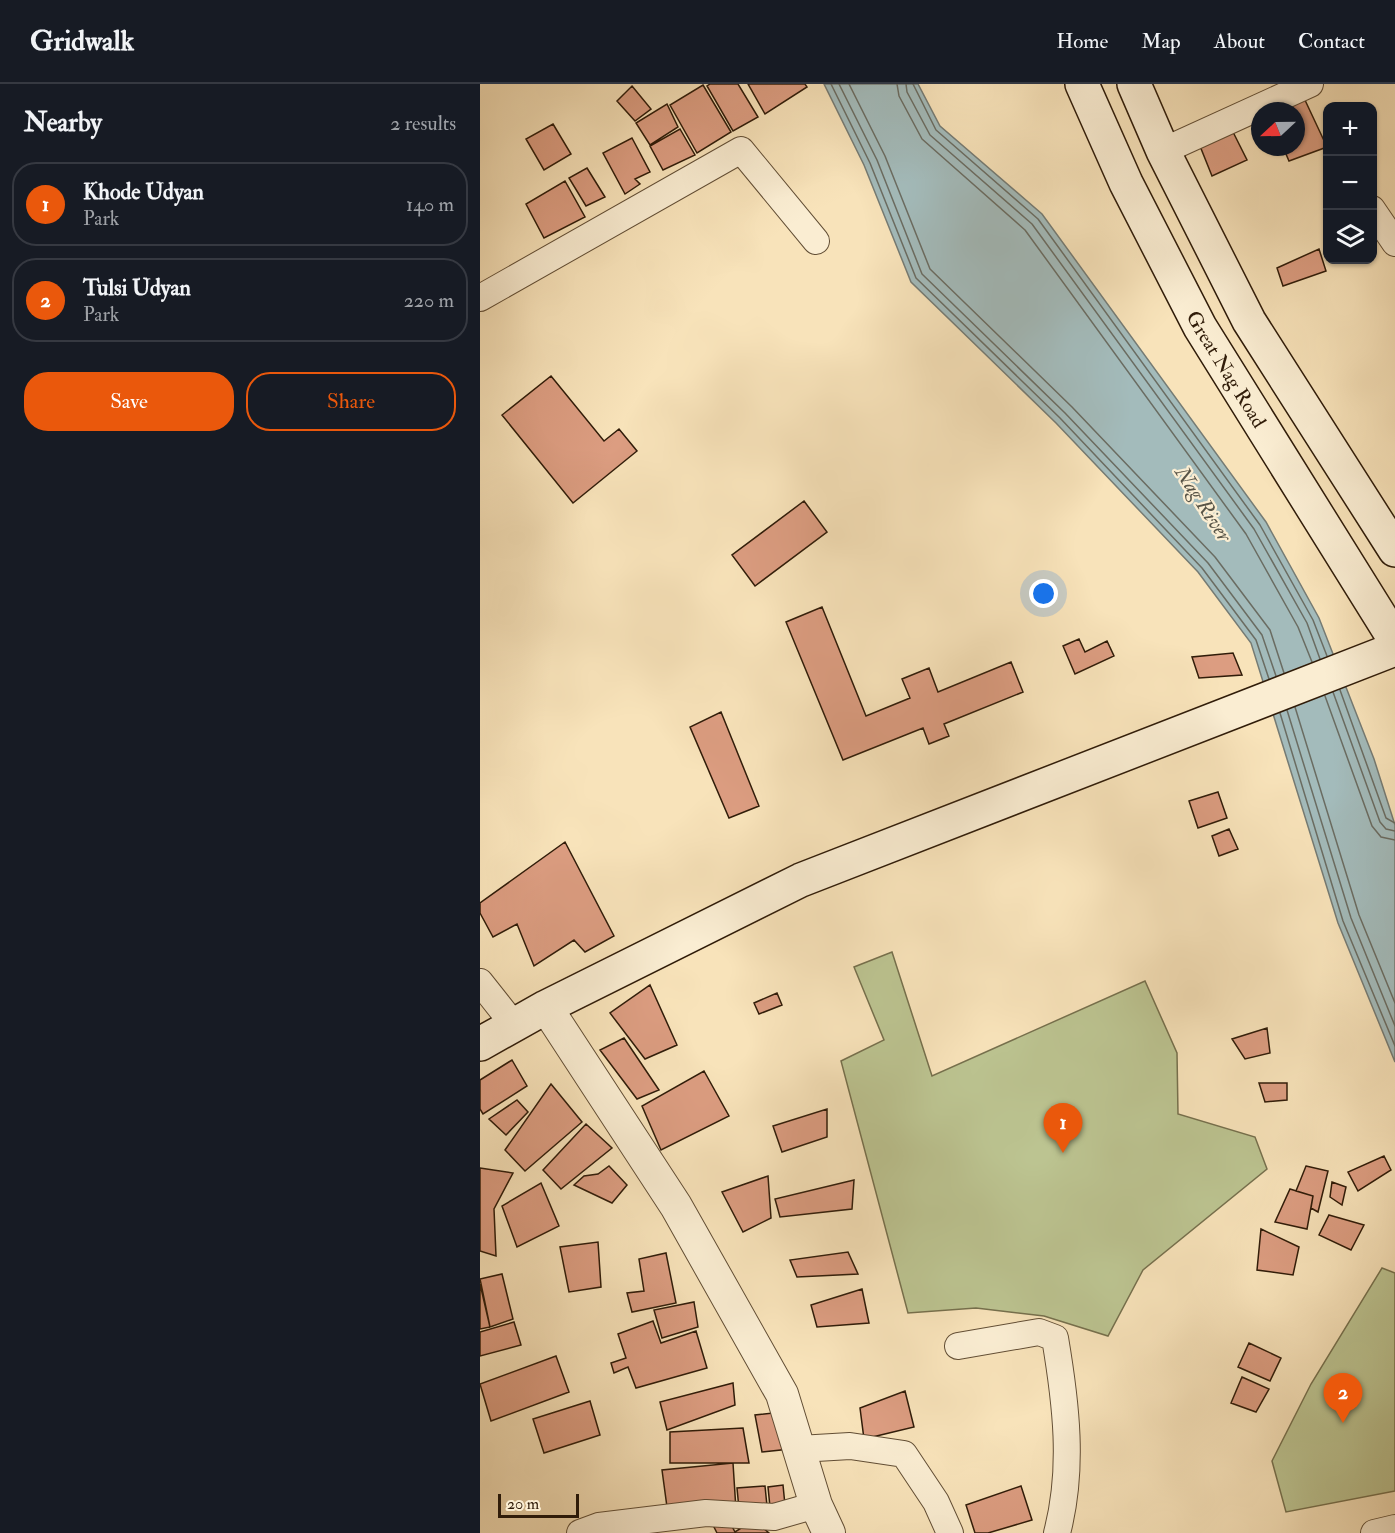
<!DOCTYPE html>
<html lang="en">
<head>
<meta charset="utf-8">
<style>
  body { margin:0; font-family:"IM FELL Double Pica",serif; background:#242831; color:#f1f3f6 }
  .controls { position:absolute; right:18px; top:18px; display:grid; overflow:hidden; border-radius:12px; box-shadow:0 2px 4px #0004 }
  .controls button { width:54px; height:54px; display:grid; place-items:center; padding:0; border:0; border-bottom:2px solid #363941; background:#171b24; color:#f1f3f6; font:30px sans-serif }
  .compass { position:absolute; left:771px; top:18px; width:54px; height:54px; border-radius:50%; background:#171b24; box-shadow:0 2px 4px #0004; rotate:248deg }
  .scale { position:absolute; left:18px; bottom:15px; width:81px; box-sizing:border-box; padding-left:6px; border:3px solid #301c09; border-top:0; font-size:16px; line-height:21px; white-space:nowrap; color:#301c09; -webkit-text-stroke:4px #faedd2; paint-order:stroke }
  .you { position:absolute; left:564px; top:510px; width:21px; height:21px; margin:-15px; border:4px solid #fff; border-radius:50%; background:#1a73e8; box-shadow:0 0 0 9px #1a73e833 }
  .badge { display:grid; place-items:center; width:39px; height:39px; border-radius:50%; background:#ea580c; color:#fff; font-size:20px; font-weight:700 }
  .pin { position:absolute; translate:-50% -50px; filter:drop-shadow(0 2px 3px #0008) }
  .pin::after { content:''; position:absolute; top:32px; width:21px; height:18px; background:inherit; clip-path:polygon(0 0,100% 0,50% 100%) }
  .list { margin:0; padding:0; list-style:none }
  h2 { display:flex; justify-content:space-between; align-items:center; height:78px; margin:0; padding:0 24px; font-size:26px }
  h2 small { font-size:20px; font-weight:400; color:#9ea1a6 }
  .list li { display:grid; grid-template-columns:39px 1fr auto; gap:18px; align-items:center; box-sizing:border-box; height:84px; margin:0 12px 12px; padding:0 12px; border:2px solid #363941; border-radius:24px }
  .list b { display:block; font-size:22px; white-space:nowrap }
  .list p { margin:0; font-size:20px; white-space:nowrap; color:#9ea1a6 }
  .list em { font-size:20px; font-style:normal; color:#9ea1a6 }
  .actions { display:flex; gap:12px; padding:18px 24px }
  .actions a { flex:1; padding:14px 0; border:2px solid #ea580c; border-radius:24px; text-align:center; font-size:21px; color:#ea580c }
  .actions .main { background:#ea580c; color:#fff }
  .icon { flex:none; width:33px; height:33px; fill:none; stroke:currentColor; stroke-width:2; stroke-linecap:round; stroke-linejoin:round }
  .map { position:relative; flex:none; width:915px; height:1449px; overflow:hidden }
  header { display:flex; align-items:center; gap:36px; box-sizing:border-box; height:84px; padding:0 30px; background:#171b24; border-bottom:2px solid #363941 }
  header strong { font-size:28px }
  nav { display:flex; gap:33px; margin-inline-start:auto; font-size:21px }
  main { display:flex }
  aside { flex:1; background:#171b24 }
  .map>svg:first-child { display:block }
  .green { fill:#bcc491; stroke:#76704d; stroke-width:1.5 }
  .water { fill:#a3bbbb; stroke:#757b74; stroke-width:1.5 }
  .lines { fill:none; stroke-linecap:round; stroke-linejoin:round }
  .shore { stroke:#6a6c62; stroke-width:1.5 }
  .building { fill:#dc9d81; stroke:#301c09; stroke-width:1.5 }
  .minor-casing { stroke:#624e35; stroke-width:28 }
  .tertiary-casing { stroke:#624e35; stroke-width:34 }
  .secondary-casing { stroke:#301c09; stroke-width:36 }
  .minor { stroke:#faedd2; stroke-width:26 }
  .tertiary { stroke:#faedd2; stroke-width:32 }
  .secondary { stroke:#faedd2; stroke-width:33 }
  .labels { text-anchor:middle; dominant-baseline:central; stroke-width:4.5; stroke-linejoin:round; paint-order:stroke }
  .street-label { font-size:20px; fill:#301c09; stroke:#faedd2 }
  .water-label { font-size:21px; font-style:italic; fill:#585447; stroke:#faedd2 }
</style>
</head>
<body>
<header>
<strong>Gridwalk</strong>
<nav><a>Home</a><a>Map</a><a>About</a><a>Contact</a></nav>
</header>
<main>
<aside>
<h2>Nearby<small>2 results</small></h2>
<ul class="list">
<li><span class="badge">1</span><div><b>Khode Udyan</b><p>Park</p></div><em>140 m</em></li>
<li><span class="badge">2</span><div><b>Tulsi Udyan</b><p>Park</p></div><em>220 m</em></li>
</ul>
<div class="actions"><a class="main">Save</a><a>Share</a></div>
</aside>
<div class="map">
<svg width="915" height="1449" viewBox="0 0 915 1449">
  <rect width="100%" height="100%" fill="#f8e3ba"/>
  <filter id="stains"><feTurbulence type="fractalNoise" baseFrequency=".00333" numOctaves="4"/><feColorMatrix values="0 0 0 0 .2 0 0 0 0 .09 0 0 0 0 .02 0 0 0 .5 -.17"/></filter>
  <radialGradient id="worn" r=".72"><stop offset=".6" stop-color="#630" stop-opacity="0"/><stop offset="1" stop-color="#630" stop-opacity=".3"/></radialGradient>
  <path class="green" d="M 412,868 L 452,992 L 665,897 L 697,969 L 698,1030 L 775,1053 L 787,1085 L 663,1186 L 628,1252 L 564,1232 L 496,1224 L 428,1229 L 361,977 L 404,956 L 374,883 Z
    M 902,1184 L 915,1189 L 915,1407 L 806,1428 L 792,1377 L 831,1300 Z"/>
  <path class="water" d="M 344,0 L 438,0 L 460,42 L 562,130 L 786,438 L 839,534 L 894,675 L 915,741 L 915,978 L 858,839 L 771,559 L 718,488 L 576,339 L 431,198 L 384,81 Z"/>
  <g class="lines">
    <path class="shore" d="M 351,0 L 390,79 L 436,194 L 580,334 L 722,484 L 776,556 L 789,595
      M 359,0 L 397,76 L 442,190 L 585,329 L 728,479 L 782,551 L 796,592
      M 369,0 L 405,72 L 450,185 L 592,323 L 735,473 L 790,546 L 804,589
      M 417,0 L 419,12 L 442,55 L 545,146 L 766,450 L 818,543 L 832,578
      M 426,0 L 427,8 L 450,51 L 552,140 L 774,445 L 827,539 L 840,575
      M 433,0 L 456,46 L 558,135 L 780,441 L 833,536 L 847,572
      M 860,606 L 906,734 L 915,739
      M 853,608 L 900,738 L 906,745 L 915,747
      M 845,612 L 892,742 L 901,753 L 915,756
      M 815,623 L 879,831 L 915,919
      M 807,626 L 871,834 L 915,942
      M 800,629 L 863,837 L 915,962"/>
  </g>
  <path class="building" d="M 230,0 L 258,0 L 278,33 L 253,47 L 227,2 Z
    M 268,0 L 325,0 L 327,3 L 285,30 Z
    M 223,1 L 251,48 L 217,69 L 190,21 Z
    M 152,2 L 171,25 L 155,37 L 137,17 Z
    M 824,14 L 847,63 L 809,77 L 803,63 L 816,63 L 816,27 L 796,27 Z
    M 187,20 L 198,43 L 170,61 L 156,39 Z
    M 73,40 L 91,70 L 64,86 L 46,55 Z
    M 200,45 L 215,71 L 183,86 L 170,62 Z
    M 752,46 L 767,76 L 732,92 L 720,62 Z
    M 152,54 L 170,88 L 155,95 L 160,100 L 145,110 L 123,69 Z
    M 107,84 L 125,113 L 106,122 L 89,94 Z
    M 85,97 L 105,133 L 64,154 L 46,120 Z
    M 839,165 L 846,187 L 803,202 L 797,184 Z
    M 71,292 L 124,357 L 139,345 L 157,367 L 93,419 L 22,331 Z
    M 324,417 L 347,448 L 275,502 L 252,471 Z
    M 342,523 L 386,632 L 430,614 L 422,595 L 449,584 L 458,608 L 531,578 L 543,608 L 464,640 L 469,652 L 449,660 L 443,644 L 363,676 L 306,538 Z
    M 599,555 L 605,568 L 627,557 L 634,572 L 595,590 L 583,562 Z
    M 753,569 L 762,591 L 719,594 L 712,573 Z
    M 241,628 L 279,722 L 249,734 L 210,643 Z
    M 738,708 L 747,734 L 718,744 L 709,717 Z
    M 749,745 L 758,765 L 739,772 L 732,752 Z
    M 85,758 L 134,852 L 105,868 L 94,856 L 54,882 L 37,840 L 13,853 L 0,829 L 0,819 Z
    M 170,901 L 197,961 L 165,975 L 130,929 Z
    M 297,909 L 302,921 L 279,930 L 274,919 Z
    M 787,944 L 790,969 L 765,975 L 752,955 Z
    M 144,954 L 179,1006 L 157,1015 L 120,966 Z
    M 32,976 L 47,1002 L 3,1030 L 0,1025 L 0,996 Z
    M 224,987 L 249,1032 L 181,1066 L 162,1022 Z
    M 779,999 L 807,999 L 807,1016 L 785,1018 Z
    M 71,1000 L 102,1038 L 45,1087 L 25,1066 Z
    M 37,1016 L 48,1028 L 26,1051 L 9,1035 Z
    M 347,1025 L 347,1053 L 302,1068 L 293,1042 Z
    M 106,1040 L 132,1064 L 81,1105 L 63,1086 Z
    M 904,1072 L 911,1086 L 878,1107 L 868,1088 Z
    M 129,1082 L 147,1101 L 132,1119 L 94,1101 L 104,1092 L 118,1090 Z
    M 826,1082 L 848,1087 L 838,1128 L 831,1124 L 833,1112 L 816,1107 Z
    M 0,1084 L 33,1089 L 14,1125 L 16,1172 L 0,1167 Z
    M 288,1092 L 291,1134 L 263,1148 L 242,1108 Z
    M 374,1096 L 372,1125 L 300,1133 L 295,1115 Z
    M 852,1098 L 866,1103 L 862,1121 L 850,1113 Z
    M 61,1099 L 79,1142 L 37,1163 L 22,1122 Z
    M 810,1105 L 833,1112 L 827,1145 L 795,1138 Z
    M 849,1131 L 884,1141 L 871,1166 L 839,1151 Z
    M 781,1145 L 819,1163 L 813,1191 L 777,1186 Z
    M 118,1158 L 121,1203 L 89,1208 L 80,1163 Z
    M 368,1168 L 378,1190 L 317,1193 L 310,1176 Z
    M 186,1169 L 196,1219 L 152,1228 L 147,1209 L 164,1207 L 159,1175 Z
    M 22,1190 L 33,1235 L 10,1243 L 0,1195 Z
    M 0,1200 L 10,1243 L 0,1245 Z
    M 382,1205 L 389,1239 L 337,1243 L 331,1221 Z
    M 214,1218 L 218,1243 L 182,1254 L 174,1226 Z
    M 173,1237 L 181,1259 L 216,1247 L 227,1284 L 156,1304 L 148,1283 L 134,1289 L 131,1279 L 146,1274 L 138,1250 Z
    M 34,1238 L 41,1261 L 0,1272 L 0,1248 Z
    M 769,1259 L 801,1274 L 790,1297 L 758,1283 Z
    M 76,1272 L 89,1308 L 11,1337 L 0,1300 Z
    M 762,1293 L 789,1305 L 776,1328 L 751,1319 Z
    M 253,1299 L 255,1321 L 187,1346 L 180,1318 Z
    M 425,1307 L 434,1343 L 384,1355 L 380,1324 Z
    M 110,1317 L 120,1351 L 64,1369 L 53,1335 Z
    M 302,1328 L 310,1365 L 282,1368 L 275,1331 Z
    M 263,1344 L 269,1379 L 190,1379 L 190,1348 Z
    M 253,1379 L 256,1426 L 187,1423 L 182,1386 Z
    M 303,1401 L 305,1421 L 290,1423 L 288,1403 Z
    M 285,1402 L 287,1422 L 259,1425 L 257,1404 Z
    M 541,1402 L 552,1436 L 508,1449 L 495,1449 L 486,1421 Z
    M 246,1431 L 255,1448 L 274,1436 L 289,1449 L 237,1449 L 233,1441 Z"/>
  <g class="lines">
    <defs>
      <path id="minor" d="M 683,67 L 830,0
        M 892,125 L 915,159
        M 0,214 L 261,66 L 336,157
        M 0,898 L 34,941
        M 478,1262 L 559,1248 L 575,1254 C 586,1319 594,1385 577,1449
        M 319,1365 L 370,1362 L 424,1370 L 456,1418 L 470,1449
        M 100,1449 L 119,1442 L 226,1429 L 294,1433 L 336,1421
        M 894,1449 L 915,1444"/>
      <path id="tertiary" d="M 66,923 L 196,1122 L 302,1310 L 336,1421 L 349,1449"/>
      <g id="secondary">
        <path id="s1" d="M 602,0 L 646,99 L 720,243 L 915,556"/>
        <path d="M 654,0 L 683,67 L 769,237 L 915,466"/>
        <path d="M 0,960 L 66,923 L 321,796 L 915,565"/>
      </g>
    </defs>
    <use href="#minor" class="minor-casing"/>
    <use href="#tertiary" class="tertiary-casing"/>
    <use href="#secondary" class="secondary-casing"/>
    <use href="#minor" class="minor"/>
    <use href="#tertiary" class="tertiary"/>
    <use href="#secondary" class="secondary"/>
  </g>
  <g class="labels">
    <g class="street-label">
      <text stroke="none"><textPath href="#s1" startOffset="320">Great Nag Road</textPath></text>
    </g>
    <g class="water-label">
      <text transform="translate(723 420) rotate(57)">Nag River</text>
    </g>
  </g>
  <rect width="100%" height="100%" filter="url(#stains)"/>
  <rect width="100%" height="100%" fill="url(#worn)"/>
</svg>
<div class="controls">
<button>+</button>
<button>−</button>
<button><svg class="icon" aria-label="layers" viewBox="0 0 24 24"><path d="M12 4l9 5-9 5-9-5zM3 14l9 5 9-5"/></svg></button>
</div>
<svg class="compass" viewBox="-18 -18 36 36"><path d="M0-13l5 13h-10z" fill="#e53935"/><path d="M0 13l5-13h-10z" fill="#9ea1a6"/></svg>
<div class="scale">20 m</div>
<div class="you"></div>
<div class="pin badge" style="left:583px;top:1069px">1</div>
<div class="pin badge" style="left:863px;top:1339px">2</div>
</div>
</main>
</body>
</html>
